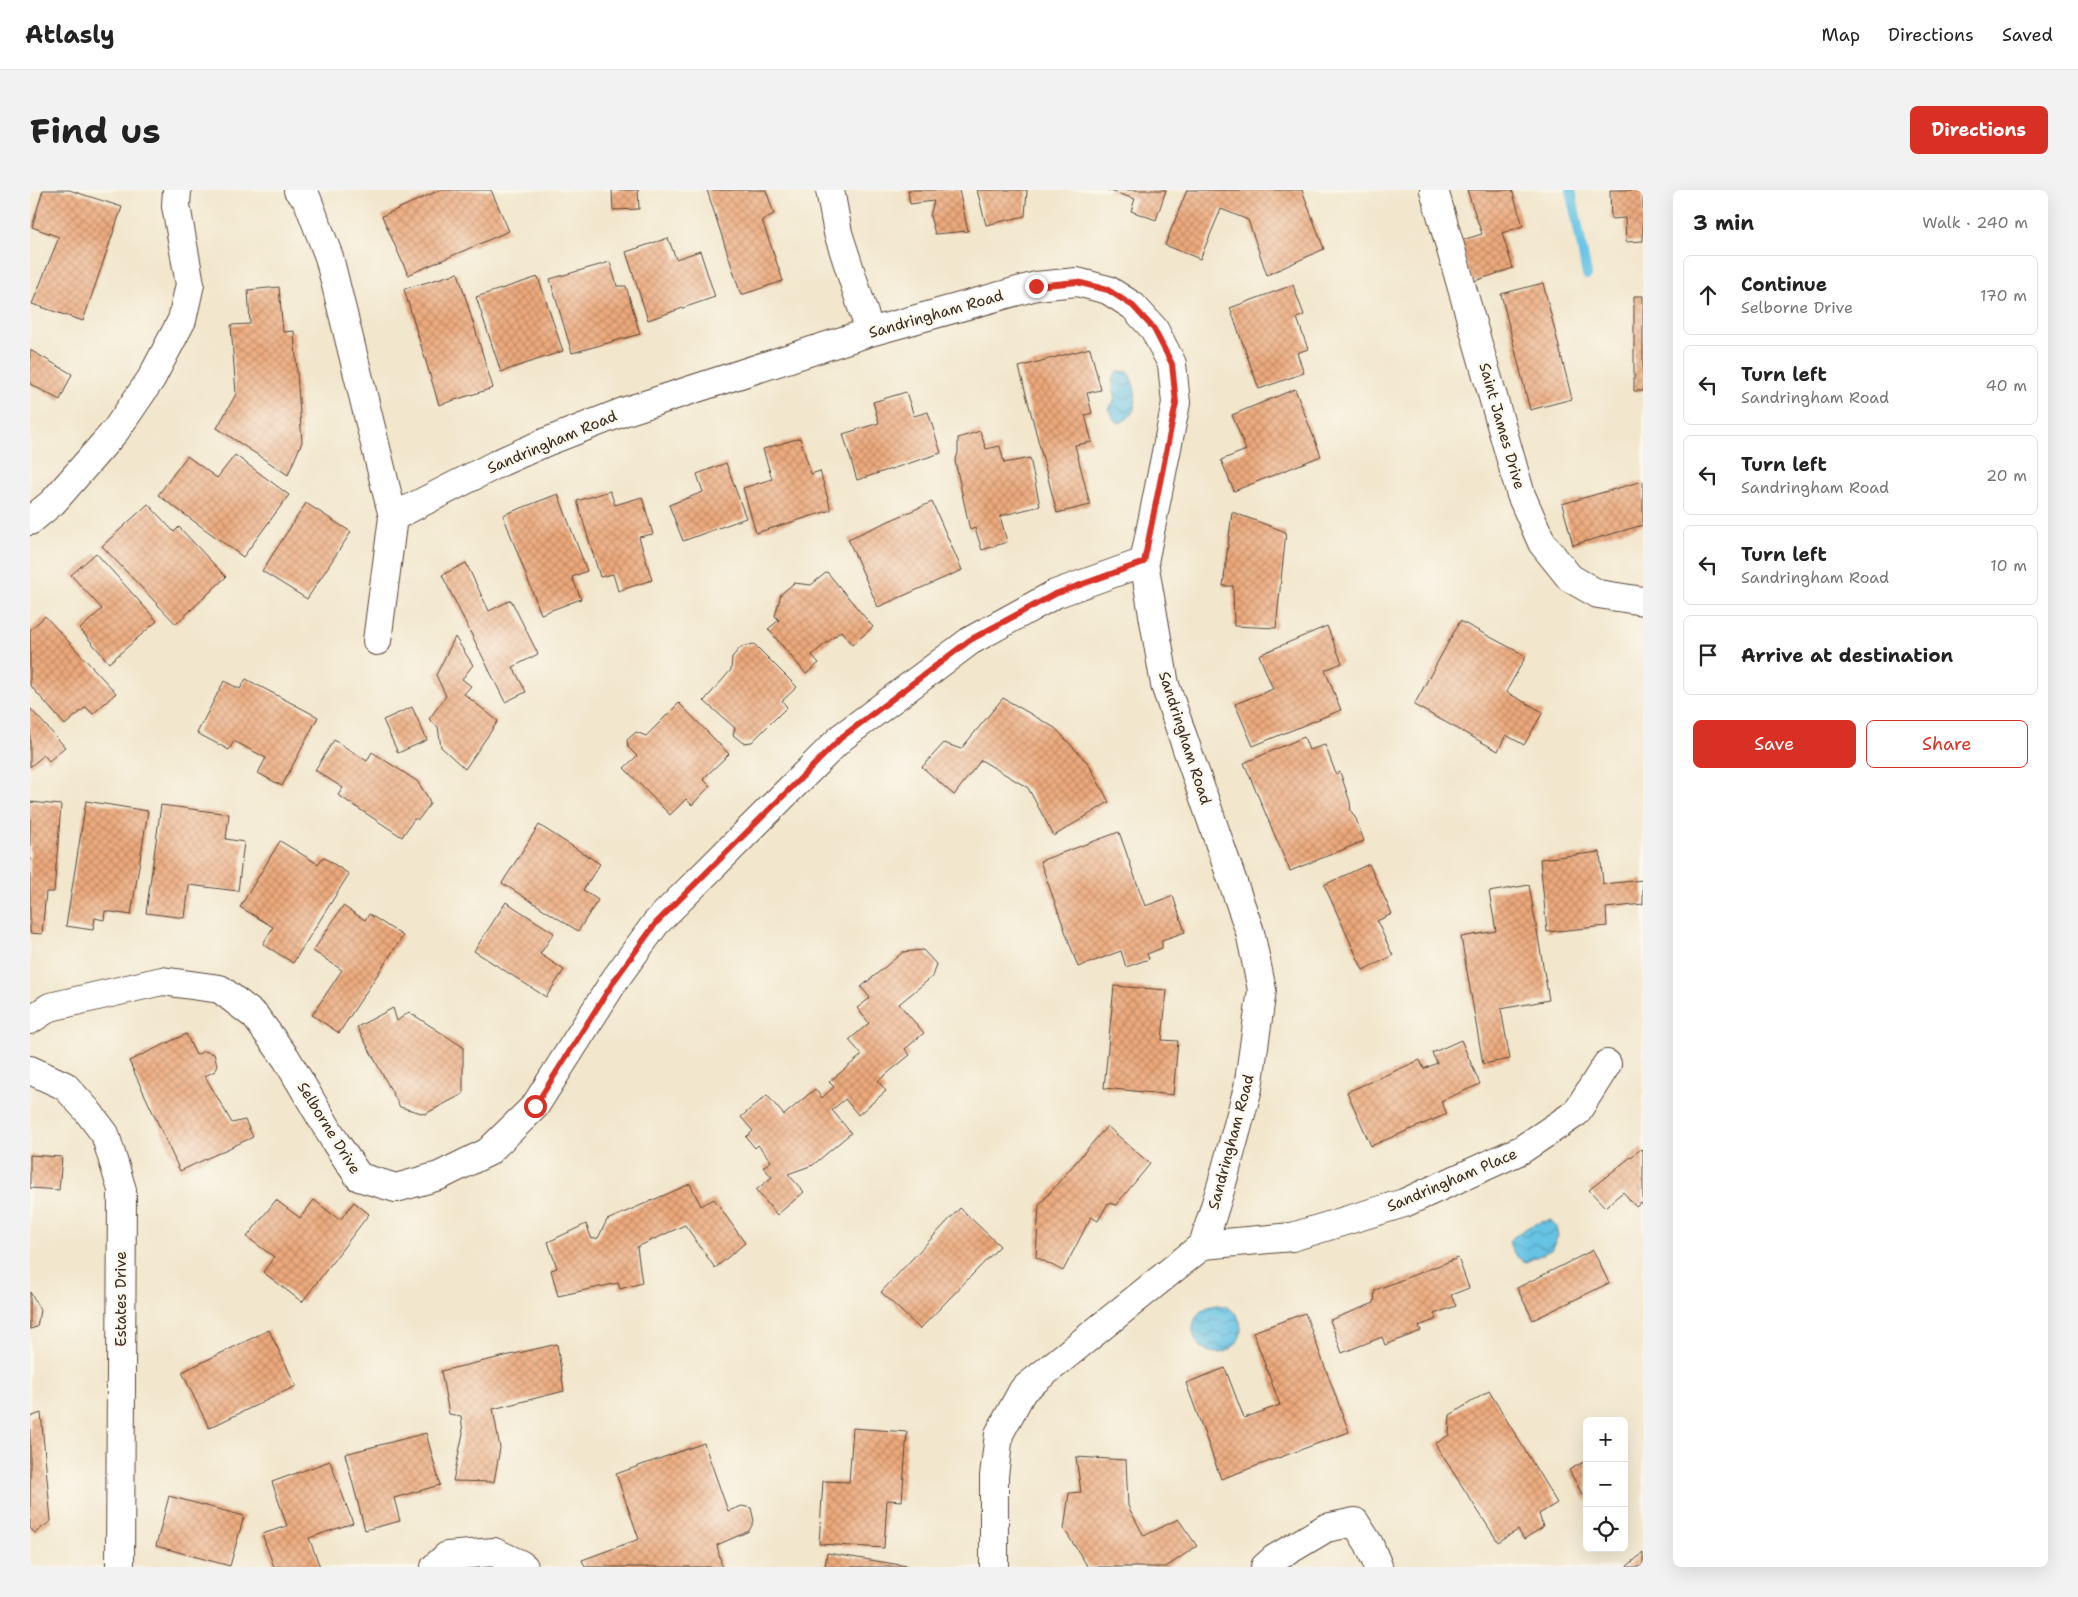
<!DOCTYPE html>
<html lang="en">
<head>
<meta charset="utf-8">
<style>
  body { margin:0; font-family:"Shantell Sans",sans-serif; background:#f2f2f2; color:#222 }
  .controls { position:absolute; right:15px; bottom:15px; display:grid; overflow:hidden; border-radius:8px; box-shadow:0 5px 20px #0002 }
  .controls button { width:45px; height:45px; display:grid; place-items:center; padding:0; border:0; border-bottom:1px solid #e0e0e0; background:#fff; color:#222; font:25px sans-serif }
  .stop { position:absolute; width:15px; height:15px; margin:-11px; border:4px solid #d93025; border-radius:50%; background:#fff }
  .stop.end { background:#d93025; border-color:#fff; box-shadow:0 1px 5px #0008 }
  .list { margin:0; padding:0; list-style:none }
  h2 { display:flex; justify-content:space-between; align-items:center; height:65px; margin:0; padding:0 20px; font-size:21px }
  h2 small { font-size:16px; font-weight:400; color:#767676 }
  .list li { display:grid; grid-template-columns:32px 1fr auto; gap:15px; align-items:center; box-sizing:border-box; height:80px; margin:0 10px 10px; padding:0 10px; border:1px solid #e0e0e0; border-radius:8px }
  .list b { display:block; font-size:19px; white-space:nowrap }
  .list p { margin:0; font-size:16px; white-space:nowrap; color:#767676 }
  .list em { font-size:16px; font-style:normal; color:#767676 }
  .actions { display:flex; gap:10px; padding:15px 20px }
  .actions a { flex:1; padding:11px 0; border:1px solid #d93025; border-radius:8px; text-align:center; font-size:18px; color:#d93025 }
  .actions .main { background:#d93025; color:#fff }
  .icon { flex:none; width:28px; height:28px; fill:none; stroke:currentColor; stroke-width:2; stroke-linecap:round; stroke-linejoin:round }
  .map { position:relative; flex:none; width:1613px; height:1377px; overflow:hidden; border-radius:8px }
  header { display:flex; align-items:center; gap:30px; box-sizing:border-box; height:70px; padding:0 25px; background:#fff; border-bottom:1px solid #e0e0e0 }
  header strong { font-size:24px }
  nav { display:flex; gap:28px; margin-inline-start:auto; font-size:18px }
  .intro { display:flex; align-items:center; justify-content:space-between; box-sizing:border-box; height:120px; padding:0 30px }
  h1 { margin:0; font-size:35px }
  .button { padding:12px 22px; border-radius:8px; background:#d93025; color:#fff; font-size:18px; font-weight:700 }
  main { display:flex; gap:30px; padding:0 30px }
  aside { flex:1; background:#fff; border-radius:8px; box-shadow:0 5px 20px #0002 }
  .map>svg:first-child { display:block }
  .water { fill:url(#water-waves); stroke:#507681 }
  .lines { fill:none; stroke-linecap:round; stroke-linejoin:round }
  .stream { stroke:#66c3e4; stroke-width:10 }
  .building { fill:url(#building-cross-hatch) }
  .street-casing { stroke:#564638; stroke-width:30 }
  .secondary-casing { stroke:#564638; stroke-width:30 }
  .street { stroke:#fff; stroke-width:28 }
  .secondary { stroke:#fff; stroke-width:28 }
  .route { stroke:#d93025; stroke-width:6 }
  .labels { text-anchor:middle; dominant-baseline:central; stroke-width:4; stroke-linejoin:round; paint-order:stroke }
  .street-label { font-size:15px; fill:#3b2a1e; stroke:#fbf7ec }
</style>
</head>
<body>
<header>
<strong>Atlasly</strong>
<nav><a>Map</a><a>Directions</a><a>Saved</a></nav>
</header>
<div class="intro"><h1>Find us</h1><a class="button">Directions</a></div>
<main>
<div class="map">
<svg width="1613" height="1377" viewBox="0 0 1613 1377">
  <defs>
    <pattern id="water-waves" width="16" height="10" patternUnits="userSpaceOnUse" patternTransform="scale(1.25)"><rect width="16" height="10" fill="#66c3e4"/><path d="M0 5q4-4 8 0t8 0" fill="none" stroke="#559fb8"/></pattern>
    <pattern id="building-cross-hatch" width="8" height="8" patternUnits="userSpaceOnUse" patternTransform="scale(1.25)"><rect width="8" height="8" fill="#eda97c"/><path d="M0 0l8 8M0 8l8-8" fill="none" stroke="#c18a65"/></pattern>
  </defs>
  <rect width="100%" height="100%" fill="#fbf7ec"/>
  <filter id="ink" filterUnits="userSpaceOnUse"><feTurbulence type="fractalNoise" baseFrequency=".02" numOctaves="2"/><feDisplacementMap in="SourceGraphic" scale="10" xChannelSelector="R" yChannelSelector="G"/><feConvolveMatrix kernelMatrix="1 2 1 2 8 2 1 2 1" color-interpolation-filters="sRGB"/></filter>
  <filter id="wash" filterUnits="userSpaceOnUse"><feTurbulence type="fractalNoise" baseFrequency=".0096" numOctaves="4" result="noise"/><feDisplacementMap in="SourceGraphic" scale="20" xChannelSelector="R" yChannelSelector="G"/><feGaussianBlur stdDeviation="1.12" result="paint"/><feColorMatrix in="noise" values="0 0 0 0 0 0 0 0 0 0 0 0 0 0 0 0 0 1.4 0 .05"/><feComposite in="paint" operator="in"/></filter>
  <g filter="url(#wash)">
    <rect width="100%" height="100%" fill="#f2e6cc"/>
    <path class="water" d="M 1088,181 L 1098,182 C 1108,199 1111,226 1089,233 L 1082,228 L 1079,219 L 1085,209 L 1082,187 Z
      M 1521,1030 L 1526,1037 L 1528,1046 L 1521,1060 L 1496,1072 C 1486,1068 1482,1062 1479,1051 C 1491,1040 1505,1032 1521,1030 Z
      M1163 1139a24 24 0 1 1 48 0a24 24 0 1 1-48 0Z"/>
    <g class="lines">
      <path class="stream" d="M 1541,0 L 1557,85"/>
    </g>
    <g id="blocks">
      <path class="building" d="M 13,0 L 39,0 L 92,17 L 53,131 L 2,114 L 29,47 L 2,37 Z
        M 410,0 L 461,0 L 479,41 L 378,85 L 352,26 Z
        M 582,0 L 608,0 L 609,19 L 583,20 Z
        M 677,0 L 736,0 L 744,24 L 732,30 L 753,91 L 711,105 Z
        M 878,0 L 929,0 L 938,41 L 905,44 L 900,26 L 904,11 L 880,14 Z
        M 947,0 L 997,0 L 995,26 L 956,35 Z
        M 1077,0 L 1136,0 L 1126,30 L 1101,21 L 1105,9 Z
        M 1157,0 L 1272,0 L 1294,59 L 1237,85 L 1218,30 L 1191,19 L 1170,69 L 1135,55 Z
        M 1437,0 L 1482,0 L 1493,36 L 1472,43 L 1483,78 L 1442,92 L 1429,51 L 1452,44 Z
        M 1580,0 L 1613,0 L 1613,51 L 1596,52 L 1595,28 L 1581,29 Z
        M 638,48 L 646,69 L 670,61 L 685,107 L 618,130 L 596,62 Z
        M 580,72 L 587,96 L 596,96 L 610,144 L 542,163 L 520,89 Z
        M 428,83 L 463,198 L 409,215 L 374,99 Z
        M 508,87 L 533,161 L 471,182 L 446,107 Z
        M 1513,93 L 1542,209 L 1500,220 L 1471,104 Z
        M 1263,95 L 1274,125 L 1267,128 L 1278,159 L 1267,163 L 1274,183 L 1229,199 L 1200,118 Z
        M 249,97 L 253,142 L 264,141 L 272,252 L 258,285 L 187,238 L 206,204 L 201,135 L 220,134 L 218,100 Z
        M 1604,106 L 1613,106 L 1613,201 L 1604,201 Z
        M 1060,158 L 1071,200 L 1057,203 L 1062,223 L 1055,225 L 1062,252 L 1045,255 L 1060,315 L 1027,323 L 989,177 Z
        M 0,160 L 42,184 L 30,210 L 0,194 Z
        M 1265,199 L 1291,266 L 1204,301 L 1191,270 L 1216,260 L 1202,225 Z
        M 876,202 L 884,226 L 898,222 L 911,263 L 827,290 L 813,244 L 849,233 L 843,212 Z
        M 950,241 L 956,259 L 970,256 L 974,273 L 1000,268 L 1010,316 L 970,326 L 977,352 L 952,360 L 945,338 L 940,340 L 925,271 L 928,263 L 928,248 Z
        M 770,248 L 781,284 L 790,281 L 801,320 L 726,343 L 713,298 L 742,289 L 733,259 Z
        M 205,265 L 259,305 L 213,367 L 128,305 L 157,266 L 187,288 Z
        M 696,273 L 716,328 L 653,351 L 639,315 L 673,302 L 667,284 Z
        M 1613,291 L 1613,335 L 1543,355 L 1532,314 Z
        M 580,301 L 585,315 L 612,307 L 623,344 L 609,347 L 622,390 L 588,401 L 583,384 L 570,387 L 547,311 Z
        M 528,304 L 557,381 L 542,387 L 551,409 L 511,424 L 473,325 Z
        M 902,312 L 932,380 L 848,417 L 818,349 Z
        M 276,313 L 321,342 L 277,409 L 232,381 Z
        M 118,314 L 144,342 L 149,337 L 196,387 L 146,434 L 72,356 Z
        M 1202,322 L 1256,342 L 1246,438 L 1204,436 L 1203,396 L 1193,396 Z
        M 66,363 L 127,431 L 79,473 L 50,439 L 72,419 L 41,385 Z
        M 436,373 L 459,421 L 481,410 L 508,464 L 483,477 L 496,502 L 475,512 L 412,385 Z
        M 797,382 L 843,437 L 822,455 L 811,441 L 782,465 L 789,473 L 776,484 L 738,439 L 749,430 L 745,426 L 751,404 L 764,393 L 781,395 Z
        M 15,426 L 86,503 L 63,524 L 56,517 L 35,535 L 0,495 L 0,440 Z
        M 1430,431 L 1496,466 L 1476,502 L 1513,522 L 1494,555 L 1476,545 L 1468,561 L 1384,515 Z
        M 1297,436 L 1312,473 L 1295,480 L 1311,520 L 1223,556 L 1205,514 L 1243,499 L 1229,465 Z
        M 425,447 L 443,475 L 432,489 L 441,496 L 434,504 L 468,531 L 435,579 L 411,557 L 408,537 L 399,529 L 416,506 L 406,485 Z
        M 724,454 L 767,497 L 752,511 L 757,517 L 722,552 L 713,553 L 703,545 L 705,538 L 674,511 L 701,480 L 702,467 L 711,457 Z
        M 216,489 L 288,527 L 252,596 L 228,583 L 236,568 L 204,551 L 199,560 L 167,543 L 194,491 L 210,499 Z
        M 973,508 L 1025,538 L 1058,573 L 1079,612 L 1024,646 L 998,598 L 951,570 L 924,605 L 892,577 L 914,553 L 931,559 Z
        M 649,513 L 699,564 L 673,589 L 680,596 L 662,615 L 656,609 L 640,625 L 594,578 L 607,566 L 598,557 L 597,550 L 606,542 L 616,546 Z
        M 382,517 L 397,550 L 368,563 L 353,530 Z
        M 0,518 L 35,557 L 19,571 L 14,565 L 0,577 Z
        M 1274,547 L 1279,560 L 1295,555 L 1306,584 L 1310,582 L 1320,612 L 1321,621 L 1326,629 L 1334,651 L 1260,681 L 1214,573 Z
        M 304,550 L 337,571 L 342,562 L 387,591 L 397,606 L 400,614 L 389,629 L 384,629 L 372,647 L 308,605 L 313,598 L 285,580 Z
        M 56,611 L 118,621 L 101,725 L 75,721 L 74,730 L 65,728 L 63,740 L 36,736 Z
        M 0,612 L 31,615 L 24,702 L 16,702 L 12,744 L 0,743 Z
        M 131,615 L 199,624 L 196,649 L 214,652 L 208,701 L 159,695 L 155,728 L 116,723 Z
        M 509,635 L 570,674 L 553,700 L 568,710 L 548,741 L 472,693 Z
        M 1089,642 L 1115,716 L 1143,706 L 1155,742 L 1132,750 L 1132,758 L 1117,764 L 1119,769 L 1096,777 L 1091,761 L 1048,777 L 1010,671 Z
        M 250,651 L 288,674 L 293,667 L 319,684 L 263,773 L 233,754 L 243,737 L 210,717 Z
        M 1570,662 L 1573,694 L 1613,690 L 1613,714 L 1576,718 L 1577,736 L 1517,742 L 1510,669 Z
        M 1339,674 L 1362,724 L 1347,731 L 1363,766 L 1333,780 L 1294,695 Z
        M 1499,695 L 1519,810 L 1471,819 L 1480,869 L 1453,874 L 1431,747 L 1466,741 L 1459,702 Z
        M 476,712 L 524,743 L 510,764 L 534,780 L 516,807 L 444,761 Z
        M 313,716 L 335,730 L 339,724 L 373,746 L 309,843 L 282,825 L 312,780 L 283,761 Z
        M 893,760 L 906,774 L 902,787 L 869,814 L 894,843 L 875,859 L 880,865 L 848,891 L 856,901 L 828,925 L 815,909 L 802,920 L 821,943 L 783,975 L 758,984 L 774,1002 L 747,1025 L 726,1000 L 742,987 L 733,977 L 741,971 L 728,955 L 725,958 L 716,947 L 723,941 L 711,927 L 737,905 L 754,925 L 785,899 L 792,908 L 804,897 L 799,892 L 832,865 L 819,850 L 839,833 L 827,818 L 840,808 L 831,797 L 873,762 Z
        M 1084,796 L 1137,800 L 1132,850 L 1148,851 L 1143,905 L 1074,898 Z
        M 363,818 L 367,831 L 379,822 L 433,857 L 433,904 L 395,924 L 370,917 L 327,837 Z
        M 156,844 L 166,865 L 174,861 L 184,864 L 187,875 L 185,881 L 175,886 L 202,933 L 215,930 L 223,947 L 150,981 L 99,871 Z
        M 1431,850 L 1450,894 L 1411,911 L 1417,924 L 1341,956 L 1317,902 L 1390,870 L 1394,879 L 1407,873 L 1402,863 Z
        M 1077,936 L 1120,974 L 1086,1015 L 1078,1013 L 1068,1031 L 1061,1027 L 1033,1081 L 1006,1067 L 1009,1015 Z
        M 1611,959 L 1613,961 L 1613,1016 L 1611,1013 L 1606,1017 L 1593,1002 L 1575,1017 L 1559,1000 Z
        M 0,965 L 32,967 L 29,1000 L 0,998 Z
        M 660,994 L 671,1016 L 684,1009 L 715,1053 L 685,1078 L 655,1035 L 607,1057 L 612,1093 L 590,1099 L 588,1093 L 528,1106 L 521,1080 L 527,1078 L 518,1052 L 556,1034 L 562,1049 L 568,1048 L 577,1030 Z
        M 246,1010 L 270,1028 L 284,1010 L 310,1030 L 324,1012 L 339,1024 L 272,1112 L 233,1082 L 244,1067 L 217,1047 Z
        M 930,1018 L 970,1056 L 890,1139 L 851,1102 Z
        M 1563,1060 L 1579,1093 L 1503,1130 L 1487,1098 Z
        M 1428,1068 L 1439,1098 L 1421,1105 L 1426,1116 L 1404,1124 L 1407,1129 L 1389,1136 L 1391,1141 L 1355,1155 L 1352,1147 L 1312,1163 L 1300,1130 L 1344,1113 L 1345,1100 Z
        M 0,1102 L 10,1120 L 7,1137 L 0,1139 Z
        M 1275,1123 L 1319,1242 L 1191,1289 L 1156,1193 L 1195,1178 L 1214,1228 L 1250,1215 L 1223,1142 Z
        M 239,1140 L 266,1196 L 179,1238 L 152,1182 Z
        M 527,1154 L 534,1201 L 463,1219 L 470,1258 L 464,1292 L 423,1291 L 433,1243 L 431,1226 L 419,1224 L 411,1181 Z
        M 1459,1201 L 1527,1313 L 1509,1324 L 1513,1337 L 1494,1349 L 1488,1340 L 1468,1352 L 1405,1254 L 1419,1245 L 1420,1225 Z
        M 11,1223 L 21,1331 L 5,1343 L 0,1338 L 0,1227 Z
        M 823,1238 L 877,1242 L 872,1311 L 857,1310 L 854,1358 L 789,1354 L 793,1291 L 819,1292 Z
        M 396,1243 L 410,1295 L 364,1308 L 370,1331 L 335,1340 L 315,1264 Z
        M 674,1253 L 698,1321 L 712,1316 L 721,1318 L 724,1331 L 719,1341 L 687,1355 L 692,1377 L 555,1377 L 552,1370 L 609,1349 L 586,1284 Z
        M 1046,1267 L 1096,1270 L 1098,1316 L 1114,1346 L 1148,1329 L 1167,1356 L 1136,1377 L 1058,1377 L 1034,1339 L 1039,1303 L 1051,1302 Z
        M 1557,1270 L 1557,1313 L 1539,1280 Z
        M 300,1271 L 323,1333 L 279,1348 L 290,1377 L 244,1377 L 232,1344 L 257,1336 L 242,1292 Z
        M 139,1306 L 214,1326 L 200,1376 L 126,1356 Z
        M 797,1363 L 877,1376 L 877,1377 L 795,1377 Z
        M 1613,1363 L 1613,1377 L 1596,1377 Z"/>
    </g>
  </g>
  <g filter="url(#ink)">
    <use href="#blocks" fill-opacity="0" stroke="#564638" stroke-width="1"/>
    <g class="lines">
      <defs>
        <path id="street" d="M 268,0 L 277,9 L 299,67 L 363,327 L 471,272 L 516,252 L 593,222 L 840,142 L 1006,96 L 1047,92 L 1078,100 L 1103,116 L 1124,139 L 1142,174 L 1146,213 L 1114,372 L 1135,495 L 1220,742 L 1232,800 L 1218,898 L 1191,997 L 1173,1055 L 993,1200 L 969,1244 L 964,1286 L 964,1377
          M 800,0 L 808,43 L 840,142
          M 1404,0 L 1491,305 L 1512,353 L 1540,388 L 1568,404 L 1613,411
          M 0,331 L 23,312 L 86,240 L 121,189 L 152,130 L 160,94 L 146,16 L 147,0
          M 347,451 L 363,327
          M 0,830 L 20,817 L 132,791 L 190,799 L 225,826 L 256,868 L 306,953 L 329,987 L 366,998 L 409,986 L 458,962 L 505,916 L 586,788 L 626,733 L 812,547 L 940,451 L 1025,404 L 1114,372
          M 1173,1055 L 1262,1047 L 1374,1013 L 1491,960 L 1546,923 L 1577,874
          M 405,1377 L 417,1366 L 464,1362 L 490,1374 L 494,1377
          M 1235,1377 L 1244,1369 L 1296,1338 L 1325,1332 L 1339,1354 L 1348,1376 L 1347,1377"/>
        <path id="secondary" d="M 0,880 L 35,896 L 56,919 L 75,944 L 92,1000 L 90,1377"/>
      </defs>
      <use href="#street" class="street-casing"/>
      <use href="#secondary" class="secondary-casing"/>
      <use href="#street" class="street"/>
      <use href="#secondary" class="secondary"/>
    </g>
  </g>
  <g class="lines" filter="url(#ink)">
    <path class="route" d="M 505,916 L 586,788 L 626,733 L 812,547 L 940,450 L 1025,404 L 1114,372 L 1146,213 L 1142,174 L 1124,139 L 1103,116 L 1078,100 L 1047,92 L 1006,96"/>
  </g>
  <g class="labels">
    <g class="street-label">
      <text transform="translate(906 124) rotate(-16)">Sandringham Road</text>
      <text transform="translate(1472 236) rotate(74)">Saint James Drive</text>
      <text transform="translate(522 252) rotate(-23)">Sandringham Road</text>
      <text transform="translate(1155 548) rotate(72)">Sandringham Road</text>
      <text transform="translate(299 938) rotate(58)">Selborne Drive</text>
      <text transform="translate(1201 952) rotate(-75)">Sandringham Road</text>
      <text transform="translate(1422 990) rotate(-23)">Sandringham Place</text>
      <text transform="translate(91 1109) rotate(-90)">Estates Drive</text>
    </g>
  </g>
</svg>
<div class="controls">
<button>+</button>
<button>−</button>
<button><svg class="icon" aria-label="locate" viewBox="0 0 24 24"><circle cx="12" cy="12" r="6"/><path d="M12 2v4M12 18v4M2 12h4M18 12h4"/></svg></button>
</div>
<div class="stop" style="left:505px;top:916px"></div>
<div class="stop end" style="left:1006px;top:96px"></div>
</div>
<aside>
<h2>3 min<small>Walk · 240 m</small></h2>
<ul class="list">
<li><svg class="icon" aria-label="ahead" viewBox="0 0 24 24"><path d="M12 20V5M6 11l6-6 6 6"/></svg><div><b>Continue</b><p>Selborne Drive</p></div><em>170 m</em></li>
<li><svg class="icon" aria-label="left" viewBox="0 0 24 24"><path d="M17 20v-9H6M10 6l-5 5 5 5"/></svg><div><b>Turn left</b><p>Sandringham Road</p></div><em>40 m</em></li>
<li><svg class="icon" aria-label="left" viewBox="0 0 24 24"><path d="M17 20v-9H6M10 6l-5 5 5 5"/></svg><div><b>Turn left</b><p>Sandringham Road</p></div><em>20 m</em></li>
<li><svg class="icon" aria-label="left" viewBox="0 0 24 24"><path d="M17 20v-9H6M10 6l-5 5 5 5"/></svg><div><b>Turn left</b><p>Sandringham Road</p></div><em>10 m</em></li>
<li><svg class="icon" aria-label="arrive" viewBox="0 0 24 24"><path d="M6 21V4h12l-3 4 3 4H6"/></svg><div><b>Arrive at destination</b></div></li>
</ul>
<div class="actions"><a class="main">Save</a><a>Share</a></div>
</aside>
</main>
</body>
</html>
